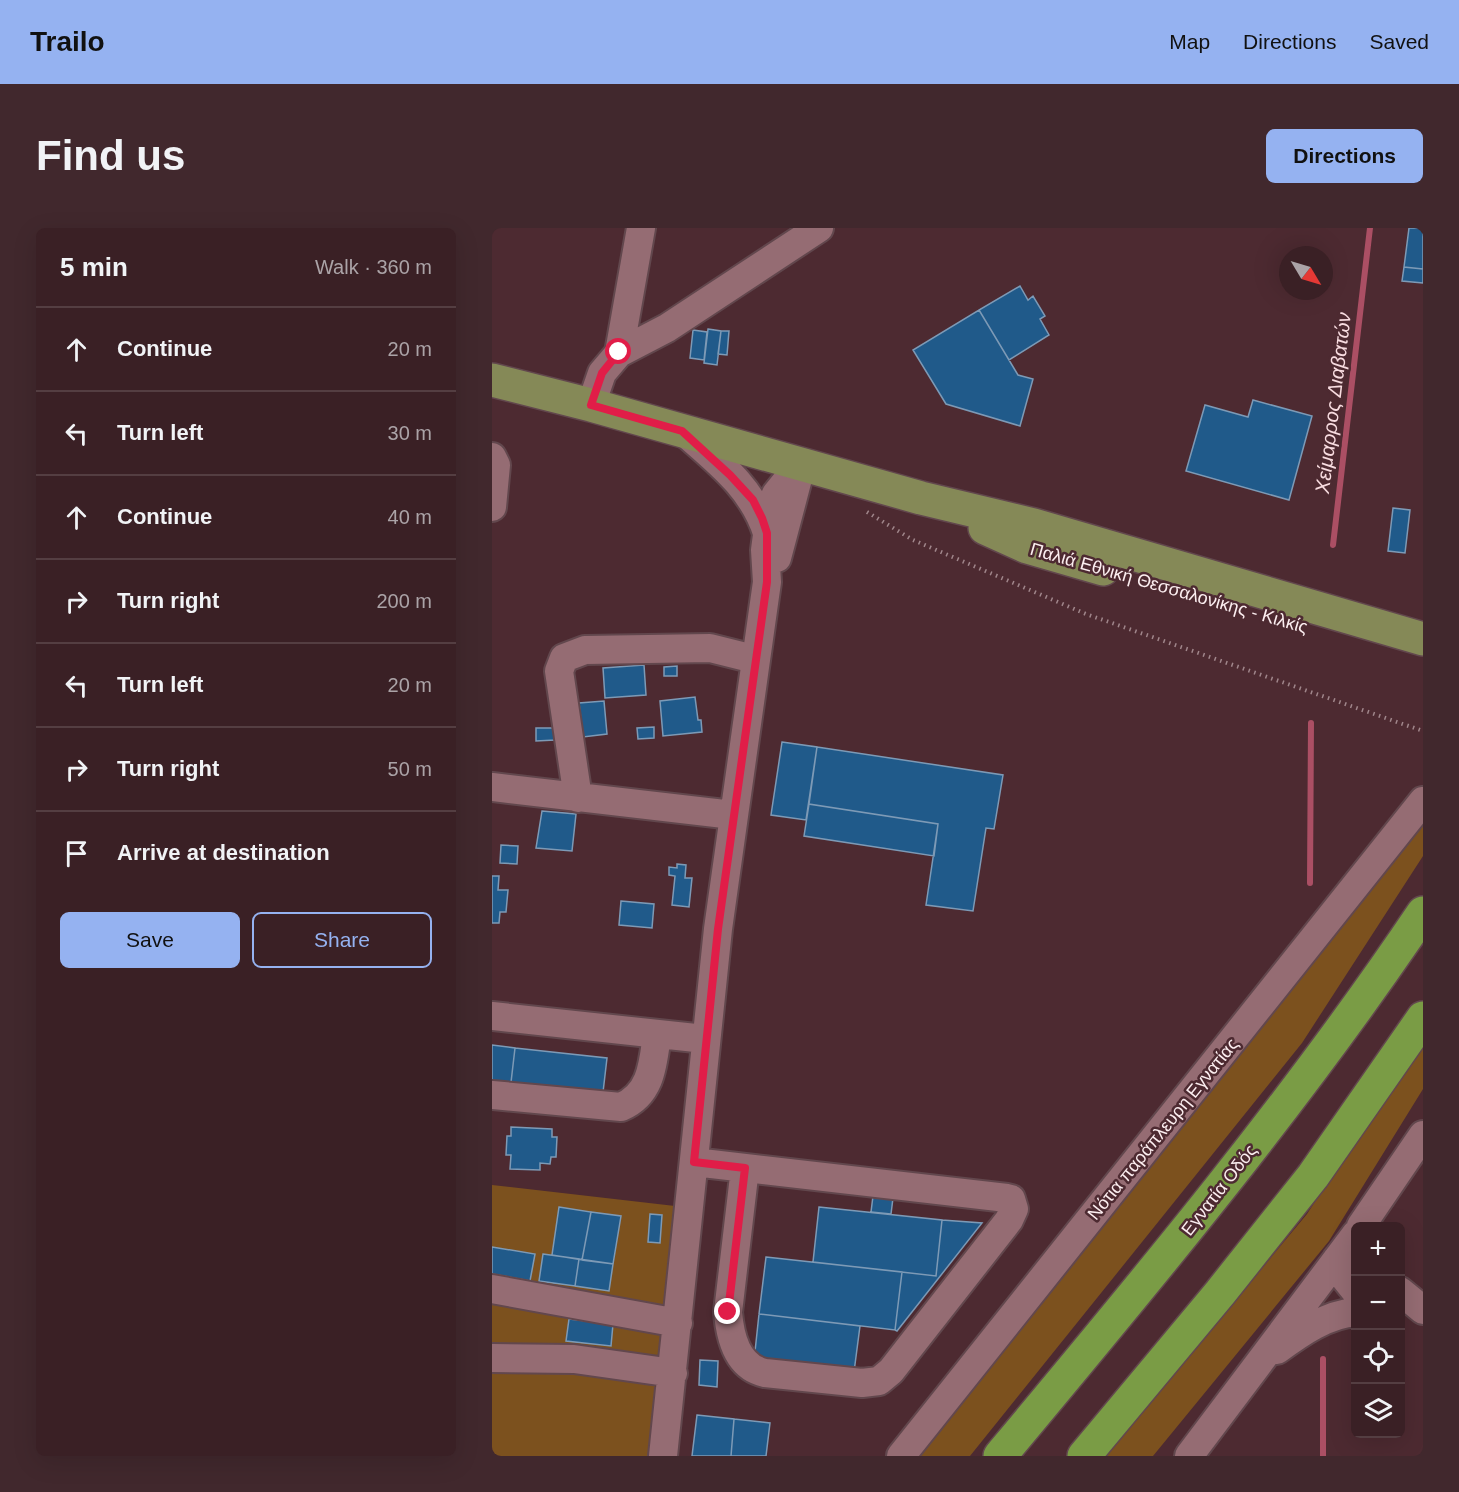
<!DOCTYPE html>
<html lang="en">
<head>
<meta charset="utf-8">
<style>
  body { margin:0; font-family:Arial,sans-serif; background:#41282d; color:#f1f3f6 }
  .controls { position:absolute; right:18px; bottom:18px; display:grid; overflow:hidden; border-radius:9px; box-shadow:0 6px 24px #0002 }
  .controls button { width:54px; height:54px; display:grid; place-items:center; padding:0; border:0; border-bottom:2px solid #543e42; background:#3a2025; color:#f1f3f6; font:30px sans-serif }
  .compass { position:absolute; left:787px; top:18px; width:54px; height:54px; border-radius:50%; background:#3a2025; box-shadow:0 6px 24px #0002; rotate:128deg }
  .stop { position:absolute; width:18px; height:18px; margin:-14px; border:4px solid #e11d48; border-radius:50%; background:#fff }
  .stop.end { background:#e11d48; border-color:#fff; box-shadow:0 2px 6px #0008 }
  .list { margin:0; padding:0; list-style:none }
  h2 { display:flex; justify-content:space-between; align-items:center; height:78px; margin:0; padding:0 24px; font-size:26px }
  h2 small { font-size:20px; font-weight:400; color:#aba3a7 }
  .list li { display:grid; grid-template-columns:39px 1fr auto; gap:18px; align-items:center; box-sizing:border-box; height:84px; padding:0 24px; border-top:2px solid #543e42 }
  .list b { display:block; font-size:22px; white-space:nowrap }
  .list em { font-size:20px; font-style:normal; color:#aba3a7 }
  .actions { display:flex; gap:12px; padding:18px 24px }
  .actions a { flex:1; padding:14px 0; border:2px solid #95b2f1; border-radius:9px; text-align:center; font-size:21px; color:#95b2f1 }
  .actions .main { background:#95b2f1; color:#111 }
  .icon { flex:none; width:33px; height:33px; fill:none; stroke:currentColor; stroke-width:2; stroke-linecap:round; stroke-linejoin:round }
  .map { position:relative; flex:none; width:931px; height:1228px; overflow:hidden; border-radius:9px }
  header { display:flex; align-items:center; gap:36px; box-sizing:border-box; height:84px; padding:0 30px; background:#95b2f1; color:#111 }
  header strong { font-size:28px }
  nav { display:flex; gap:33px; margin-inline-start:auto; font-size:21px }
  .intro { display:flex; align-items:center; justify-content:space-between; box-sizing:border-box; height:144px; padding:0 36px }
  h1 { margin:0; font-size:42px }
  .button { padding:15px 27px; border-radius:9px; background:#95b2f1; color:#111; font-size:21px; font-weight:700 }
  main { display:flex; gap:36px; padding:0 36px }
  aside { flex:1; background:#3a2025; border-radius:9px; box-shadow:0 6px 24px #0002 }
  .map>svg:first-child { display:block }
  .green { fill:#7c511e }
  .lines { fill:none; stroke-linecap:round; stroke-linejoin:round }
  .stream { stroke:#ab4f64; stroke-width:6 }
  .building { fill:#205a8a; stroke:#7d9ab6; stroke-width:1.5 }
  .minor-casing { stroke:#62474d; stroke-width:32 }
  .major-casing { stroke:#62474d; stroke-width:36 }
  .highway-casing { stroke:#62474d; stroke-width:36 }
  .path { stroke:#a0868b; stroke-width:4; stroke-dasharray:1.5 4.5; stroke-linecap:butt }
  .minor { stroke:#956c73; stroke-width:28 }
  .major { stroke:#858957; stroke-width:33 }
  .highway { stroke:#7a9c45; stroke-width:33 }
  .route { stroke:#e11d48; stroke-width:8 }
  .labels { text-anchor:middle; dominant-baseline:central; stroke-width:5; stroke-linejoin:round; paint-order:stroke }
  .street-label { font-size:18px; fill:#fceef0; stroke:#4d2a31 }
  .water-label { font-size:20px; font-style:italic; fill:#f8dce0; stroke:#4d2a31 }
</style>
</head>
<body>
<header>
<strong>Trailo</strong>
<nav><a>Map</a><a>Directions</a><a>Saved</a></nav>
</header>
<div class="intro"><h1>Find us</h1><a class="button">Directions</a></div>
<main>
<aside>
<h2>5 min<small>Walk · 360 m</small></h2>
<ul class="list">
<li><svg class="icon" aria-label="ahead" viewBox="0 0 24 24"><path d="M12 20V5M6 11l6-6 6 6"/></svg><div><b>Continue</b></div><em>20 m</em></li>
<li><svg class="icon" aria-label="left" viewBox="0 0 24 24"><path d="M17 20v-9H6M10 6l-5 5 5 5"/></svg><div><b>Turn left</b></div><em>30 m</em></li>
<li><svg class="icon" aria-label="ahead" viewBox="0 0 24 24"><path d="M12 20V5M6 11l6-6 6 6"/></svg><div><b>Continue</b></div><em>40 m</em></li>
<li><svg class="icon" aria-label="right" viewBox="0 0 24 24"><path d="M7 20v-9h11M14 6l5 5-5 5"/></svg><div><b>Turn right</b></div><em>200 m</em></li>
<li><svg class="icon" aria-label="left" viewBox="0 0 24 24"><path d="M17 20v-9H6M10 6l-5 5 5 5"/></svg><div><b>Turn left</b></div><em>20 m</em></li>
<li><svg class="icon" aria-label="right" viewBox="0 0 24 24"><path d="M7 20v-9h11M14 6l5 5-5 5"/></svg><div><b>Turn right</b></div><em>50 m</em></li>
<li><svg class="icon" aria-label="arrive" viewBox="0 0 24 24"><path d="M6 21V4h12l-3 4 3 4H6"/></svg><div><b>Arrive at destination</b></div></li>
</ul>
<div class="actions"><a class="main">Save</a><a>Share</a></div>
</aside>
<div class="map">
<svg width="931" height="1228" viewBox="0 0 931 1228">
  <rect width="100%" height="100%" fill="#4d2a31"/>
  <path class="green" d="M 931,593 L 931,628 L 810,815 L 478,1228 L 424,1228 L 690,900 Z
    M 931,806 L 931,861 L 837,1013 L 661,1228 L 614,1228 L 815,986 Z
    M 0,957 L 183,978 L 156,1228 L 0,1228 Z"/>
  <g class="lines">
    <path class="stream" d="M 841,317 L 878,0
      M 818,655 L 819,495
      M 831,1228 L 831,1131"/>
  </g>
  <path class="building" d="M 917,0 L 931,0 L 931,41 L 912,39 Z
    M 912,39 L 931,41 L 931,55 L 910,53 Z
    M 528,58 L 536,72 L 541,68 L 553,88 L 548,91 L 557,107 L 517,132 L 487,82 Z
    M 487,82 L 526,147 L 541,151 L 528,198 L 454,176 L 421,122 Z
    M 216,101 L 229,103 L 225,137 L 212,135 Z
    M 201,102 L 215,104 L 212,132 L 198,130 Z
    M 229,103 L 237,103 L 235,127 L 226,126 Z
    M 761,172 L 820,188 L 797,272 L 694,243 L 713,177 L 756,189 Z
    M 901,280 L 918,282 L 913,325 L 896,323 Z
    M 152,437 L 154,467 L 113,470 L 111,440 Z
    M 185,438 L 185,448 L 172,448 L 172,439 Z
    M 203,469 L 206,492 L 209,492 L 210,504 L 171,508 L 168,473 Z
    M 112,473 L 115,506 L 91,509 L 87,475 Z
    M 162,499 L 162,510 L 146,511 L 145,500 Z
    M 44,500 L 62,500 L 63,512 L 44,513 Z
    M 290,514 L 325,519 L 314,592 L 279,587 Z
    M 325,519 L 511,547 L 502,601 L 494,600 L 481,683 L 434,677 L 446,596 L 317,576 Z
    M 317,576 L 446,596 L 442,628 L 312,608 Z
    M 50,583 L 84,586 L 80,623 L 44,620 Z
    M 9,617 L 26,618 L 25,636 L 8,635 Z
    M 185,636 L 194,637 L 193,650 L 200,650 L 197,679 L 180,677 L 183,648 L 177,647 L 177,639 L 185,640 Z
    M 0,648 L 7,648 L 6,662 L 16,662 L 14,684 L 8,684 L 7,695 L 0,695 Z
    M 129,673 L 162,676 L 160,700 L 127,697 Z
    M 0,817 L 23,820 L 18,863 L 0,861 Z
    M 23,820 L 115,830 L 110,873 L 18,863 Z
    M 19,899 L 60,901 L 60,909 L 65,909 L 64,929 L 59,929 L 58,936 L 48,935 L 48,942 L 18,941 L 19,927 L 14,927 L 15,908 L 19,908 Z
    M 381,968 L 401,970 L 399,986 L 379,984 Z
    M 67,979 L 99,984 L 90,1032 L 60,1027 Z
    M 327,979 L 450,992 L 444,1048 L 321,1034 Z
    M 99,984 L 129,988 L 121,1036 L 90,1032 Z
    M 158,986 L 170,987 L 168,1015 L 156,1014 Z
    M 450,992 L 490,995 L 405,1103 L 403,1102 L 410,1044 L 444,1048 Z
    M 0,1019 L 43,1026 L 38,1053 L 0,1046 Z
    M 51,1026 L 87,1031 L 83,1058 L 47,1053 Z
    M 274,1029 L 410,1044 L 403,1102 L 267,1086 Z
    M 87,1031 L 121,1036 L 117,1063 L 83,1058 Z
    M 267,1086 L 368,1098 L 362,1144 L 262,1133 Z
    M 77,1091 L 121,1096 L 119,1118 L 74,1113 Z
    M 208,1132 L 226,1133 L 225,1159 L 207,1157 Z
    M 205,1187 L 242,1191 L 239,1228 L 200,1228 Z
    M 242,1191 L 278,1195 L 274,1228 L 239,1228 Z"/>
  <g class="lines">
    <defs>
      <path id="minor" d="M 127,125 L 149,0
        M 99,177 L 110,145 L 127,125 L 175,100 L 327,0
        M 191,203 C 225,233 261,260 275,305
        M 0,229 L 4,237 L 0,279
        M 285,330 L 309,239
        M 0,559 L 241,587
        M 86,570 L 67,443 L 72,430 L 93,422 L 218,420 L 262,431
        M 0,788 L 213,811
        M 0,867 L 129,879 C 160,866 161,835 165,806
        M 202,934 L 515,970 L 519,971 L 522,981 L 517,992 L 399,1143 L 387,1153 L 370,1155 L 273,1145 C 245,1139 238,1109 236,1084 L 253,940
        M 869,998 L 931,907
        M 845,1031 L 852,1049 L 864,1064
        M 0,1061 L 186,1095
        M 908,1063 L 931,1082
        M 785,1122 C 808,1105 835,1086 864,1084
        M 0,1130 L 82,1131 L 181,1145
        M 171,1228 L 226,701 L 275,354 L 273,322 L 279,277 L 284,266 L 309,235
        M 409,1228 L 931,573
        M 697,1228 L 864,1006"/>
      <path id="major" d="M 0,152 L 99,177 L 429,270 L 542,297 L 931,411
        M 493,300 L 535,319 L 611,341"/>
      <path id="highway" d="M 508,1228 C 655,1052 803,875 931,685
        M 592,1228 L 728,1065 L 821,948 L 931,790"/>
    </defs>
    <use href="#minor" class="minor-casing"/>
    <use href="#major" class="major-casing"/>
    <use href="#highway" class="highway-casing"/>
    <path class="path" d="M 375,284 L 421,312 L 594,386 L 931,503"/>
    <use href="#minor" class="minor"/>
    <use href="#major" class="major"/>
    <use href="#highway" class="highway"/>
  </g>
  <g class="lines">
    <path class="route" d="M 127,124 L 110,145 L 99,177 L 190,203 L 238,247 L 261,272 L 270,290 L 275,305 L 275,354 L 226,701 L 202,934 L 253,940 L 236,1084"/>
  </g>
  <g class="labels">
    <g class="street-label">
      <text transform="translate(677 360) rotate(16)">Παλιά Εθνική Θεσσαλονίκης - Κιλκίς</text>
      <text transform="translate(671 901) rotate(-51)">Νότια παράπλευρη Εγνατίας</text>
      <text transform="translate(727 962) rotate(-52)">Εγνατία Οδός</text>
    </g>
    <g class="water-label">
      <text transform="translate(841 175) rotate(-83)">Χείμαρρος Διαβατών</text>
    </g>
  </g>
</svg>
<div class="controls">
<button>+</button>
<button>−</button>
<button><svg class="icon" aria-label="locate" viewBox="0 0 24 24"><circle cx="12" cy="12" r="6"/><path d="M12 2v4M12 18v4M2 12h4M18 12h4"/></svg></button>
<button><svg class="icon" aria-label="layers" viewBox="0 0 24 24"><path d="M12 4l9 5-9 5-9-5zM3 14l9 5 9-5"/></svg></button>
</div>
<svg class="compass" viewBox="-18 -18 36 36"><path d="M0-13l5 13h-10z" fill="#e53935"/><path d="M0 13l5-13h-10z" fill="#aba3a7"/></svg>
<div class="stop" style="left:127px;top:124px"></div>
<div class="stop end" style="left:236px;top:1084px"></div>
</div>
</main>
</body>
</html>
